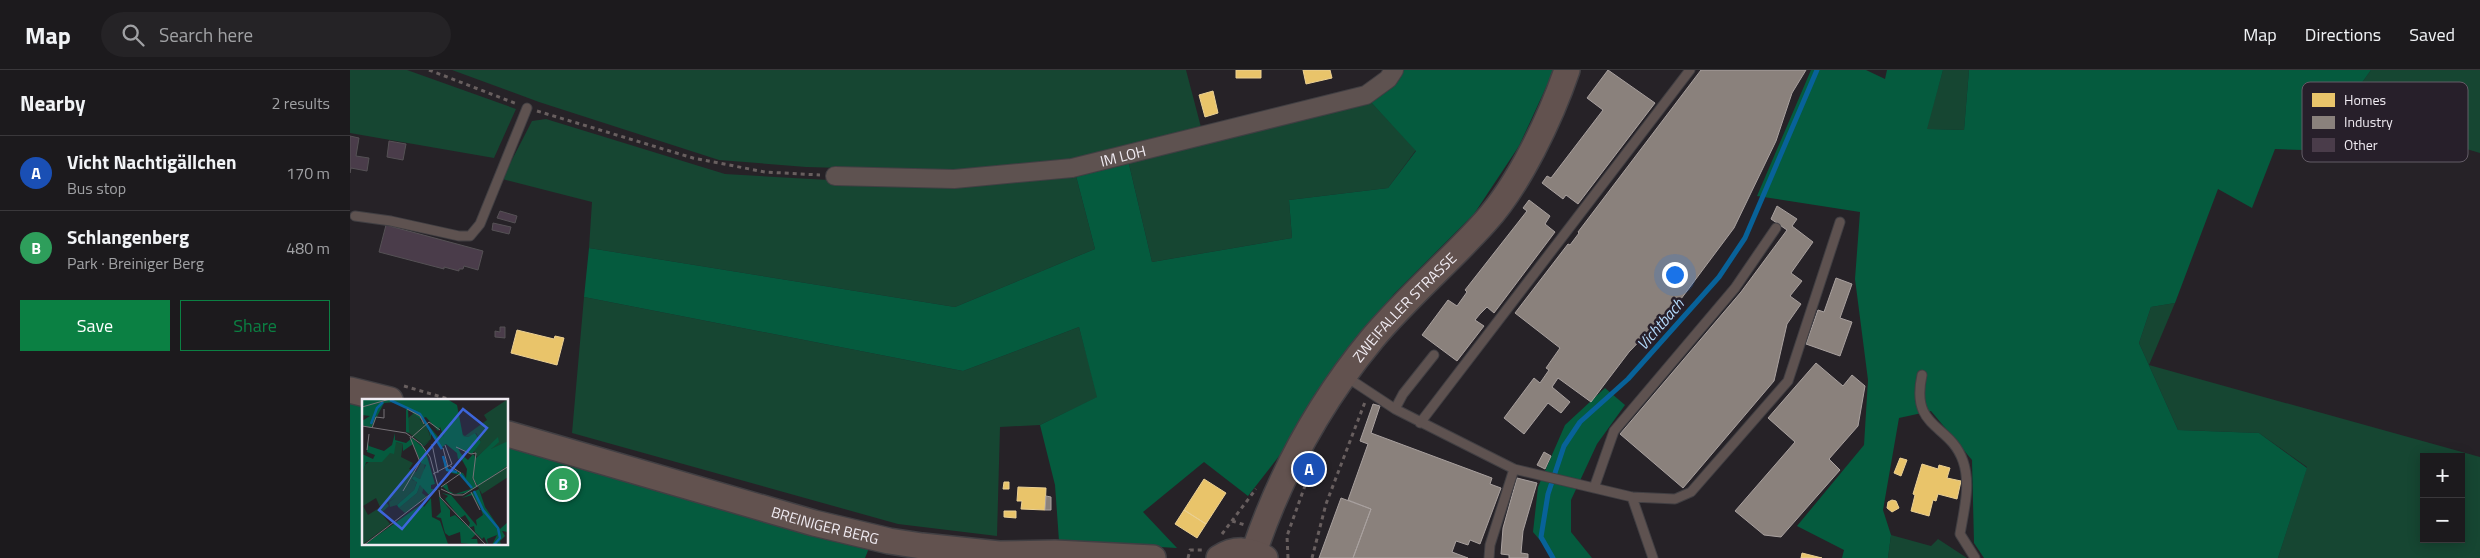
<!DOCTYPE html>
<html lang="en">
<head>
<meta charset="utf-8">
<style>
  body { margin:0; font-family:"Titillium Web",sans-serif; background:#252326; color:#f1f3f6 }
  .controls { position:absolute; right:15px; bottom:15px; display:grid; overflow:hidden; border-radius:0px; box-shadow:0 2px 12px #0003 }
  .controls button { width:45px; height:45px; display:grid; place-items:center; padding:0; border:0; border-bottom:1px solid #3a383b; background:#1c1a1d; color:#f1f3f6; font:25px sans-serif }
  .you { position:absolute; left:1324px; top:204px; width:18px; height:18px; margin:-12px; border:4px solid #fff; border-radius:50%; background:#1a73e8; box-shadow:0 0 0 8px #1a73e833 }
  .badge { display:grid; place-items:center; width:32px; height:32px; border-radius:50%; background:#0b8043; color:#fff; font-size:16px; font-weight:700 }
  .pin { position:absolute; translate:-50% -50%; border:2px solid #fff; box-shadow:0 1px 5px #0006 }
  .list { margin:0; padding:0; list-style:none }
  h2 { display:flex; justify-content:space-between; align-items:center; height:65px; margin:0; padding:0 20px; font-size:21px }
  h2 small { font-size:16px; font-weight:400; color:#a0a1a4 }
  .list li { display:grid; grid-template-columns:32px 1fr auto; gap:15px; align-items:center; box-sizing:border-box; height:75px; padding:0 20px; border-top:1px solid #3a383b }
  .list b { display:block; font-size:19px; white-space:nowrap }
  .list p { margin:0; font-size:16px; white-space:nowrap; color:#a0a1a4 }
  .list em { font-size:16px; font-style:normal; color:#a0a1a4 }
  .actions { display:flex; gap:10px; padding:15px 20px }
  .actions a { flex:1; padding:11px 0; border:1px solid #0b8043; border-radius:0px; text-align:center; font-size:18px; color:#0b8043 }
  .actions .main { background:#0b8043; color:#fff }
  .icon { flex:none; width:28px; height:28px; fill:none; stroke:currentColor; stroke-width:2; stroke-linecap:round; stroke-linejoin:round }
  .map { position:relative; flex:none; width:2130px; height:488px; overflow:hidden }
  header { display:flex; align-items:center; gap:30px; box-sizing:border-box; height:70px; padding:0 25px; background:#1c1a1d; border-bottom:1px solid #3a383b }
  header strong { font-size:24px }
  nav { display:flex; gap:28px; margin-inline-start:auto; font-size:18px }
  .search { width:350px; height:45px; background:#252326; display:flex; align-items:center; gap:12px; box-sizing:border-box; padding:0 18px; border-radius:28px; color:#a0a1a4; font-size:19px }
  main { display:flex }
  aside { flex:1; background:#1c1a1d }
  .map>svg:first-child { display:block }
  .green { fill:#164632; fill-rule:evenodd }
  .forest { fill:#055b3e }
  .homes { fill:#e9c46a; stroke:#ebd093 }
  .industry { fill:#8a817c; stroke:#a9a19f }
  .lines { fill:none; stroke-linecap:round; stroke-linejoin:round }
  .stream { stroke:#086299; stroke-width:5 }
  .building { fill:#4a3c4a; stroke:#555155 }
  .lane-casing { stroke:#413f43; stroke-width:11 }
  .street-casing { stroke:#413f43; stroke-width:20 }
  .secondary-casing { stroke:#413f43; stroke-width:28 }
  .path { stroke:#685f5f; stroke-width:3; stroke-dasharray:4 4; stroke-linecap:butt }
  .lane { stroke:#5e5250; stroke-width:9 }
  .street { stroke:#5e5250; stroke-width:18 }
  .secondary { stroke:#62524f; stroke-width:25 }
  .labels { text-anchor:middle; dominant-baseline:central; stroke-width:5; stroke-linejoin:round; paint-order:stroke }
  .street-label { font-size:15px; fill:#f0ebf2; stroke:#271f2a }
  .water-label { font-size:16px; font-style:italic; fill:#b2d8f9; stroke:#271f2a }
  .inset-river { fill:none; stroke:#086299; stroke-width:2.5 }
  .inset-road { fill:none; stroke:#777278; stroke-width:1 }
  .view { fill:#3d66dc; fill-opacity:0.15; stroke:#3d66dc; stroke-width:2.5 }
  .inset-edge { fill:none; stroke:#f0ebf2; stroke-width:2.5 }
  .key { fill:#271f2a; stroke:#635c66; stroke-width:1 }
  .key-label { font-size:14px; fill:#f0ebf2 }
</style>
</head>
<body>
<header>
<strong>Map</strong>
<div class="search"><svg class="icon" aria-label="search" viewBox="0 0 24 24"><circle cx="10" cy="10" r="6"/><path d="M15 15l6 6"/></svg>Search here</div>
<nav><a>Map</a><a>Directions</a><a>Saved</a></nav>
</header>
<main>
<aside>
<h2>Nearby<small>2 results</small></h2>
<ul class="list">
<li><span class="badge" style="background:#1a4fb4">A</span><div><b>Vicht Nachtigällchen</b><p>Bus stop</p></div><em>170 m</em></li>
<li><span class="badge" style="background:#2e9e5b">B</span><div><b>Schlangenberg</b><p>Park · Breiniger Berg</p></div><em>480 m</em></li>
</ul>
<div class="actions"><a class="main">Save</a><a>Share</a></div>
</aside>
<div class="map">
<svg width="2130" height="488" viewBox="0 0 2130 488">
  <rect width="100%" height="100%" fill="#262227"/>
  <path class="green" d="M 0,0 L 57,0 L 166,39 L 144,88 L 0,63 Z
    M 102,0 L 836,0 L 852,61 L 708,93 L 599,101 L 456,97 L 369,90 L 189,32 Z
    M 1593,0 L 1619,0 L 1614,60 L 1576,59 Z
    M 2021,0 L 2130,0 L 2130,83 L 1991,42 Z
    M 1019,30 L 1066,80 L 1038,118 L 939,130 L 942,168 L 802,192 L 778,90 Z
    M 196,49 L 375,104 L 514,112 L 725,102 L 745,179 L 605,237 L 239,178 L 242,132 L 152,109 L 182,51 Z
    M 234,227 L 613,301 L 729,257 L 748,327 L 690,355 L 650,357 L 647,466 L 548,454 L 222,363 Z
    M 1825,233 L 1799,295 L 2130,387 L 2130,488 L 1928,488 L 1957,397 L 1909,363 L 1828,360 L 1789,273 L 1801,237 ZM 2074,387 L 2111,387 L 2111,469 L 2074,469 Z
    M 1541,465 L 1581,476 L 1588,469 L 1617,488 L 1538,488 Z"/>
  <path class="forest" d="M 1052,0 L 1204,0 L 1169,76 L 1124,144 L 1044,224 L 983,298 L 944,367 L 898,426 L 854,392 L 793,442 L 827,478 L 709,471 L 705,415 L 690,355 L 747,327 L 729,257 L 613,301 L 234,227 L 239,178 L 605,237 L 745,179 L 725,102 L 778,90 L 802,192 L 942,168 L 939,130 L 1038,118 L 1066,81 L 1019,30 Z
    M 1461,0 L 1516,0 L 1535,9 L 1537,0 L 1593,0 L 1577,59 L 1614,60 L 1619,0 L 2021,0 L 1991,42 L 1953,80 L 1925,79 L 1902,138 L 1868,119 L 1825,233 L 1801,237 L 1789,273 L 1828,360 L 1909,363 L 1957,398 L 1928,488 L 1634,488 L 1624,473 L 1622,390 L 1581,341 L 1549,348 L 1533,440 L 1541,465 L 1538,488 L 1492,488 L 1494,480 L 1447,456 L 1514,375 L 1518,310 L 1505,209 L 1510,142 L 1407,126 Z
    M 1255,318 L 1275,335 L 1247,374 L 1221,430 L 1221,462 L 1242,488 L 1205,488 L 1183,462 L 1188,417 L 1215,355 Z
    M 0,330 L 14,334 L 14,474 L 158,474 L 158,376 L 519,478 L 515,488 L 0,488 Z"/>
  <path class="homes" d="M 886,0 L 911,0 L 911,8 L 886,8 Z
    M 953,0 L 980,0 L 982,8 L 956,14 Z
    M 863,21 L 868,43 L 855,47 L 849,25 Z
    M 167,260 L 204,269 L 205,266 L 214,268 L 207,295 L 161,283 Z
    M 1550,388 L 1557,390 L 1551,406 L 1544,403 Z
    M 1572,394 L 1588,399 L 1589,395 L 1600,398 L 1597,408 L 1611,411 L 1607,429 L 1588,424 L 1586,431 L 1583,430 L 1579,446 L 1561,441 L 1565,425 L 1563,424 Z
    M 854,409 L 876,423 L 856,454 L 834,440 Z
    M 654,412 L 659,412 L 659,419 L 653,419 Z
    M 668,417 L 696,418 L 695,440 L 671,439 L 672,431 L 667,431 Z
    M 1542,430 L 1546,431 L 1549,438 L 1542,442 L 1537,438 L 1538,432 Z
    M 834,440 L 856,454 L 847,468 L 825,454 Z
    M 654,441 L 666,441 L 666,448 L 654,447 Z
    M 1452,483 L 1472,488 L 1451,488 Z"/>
  <path class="industry" d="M 1258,0 L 1305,33 L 1228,134 L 1216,125 L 1213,129 L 1192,113 L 1197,106 L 1201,108 L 1253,40 L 1237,28 Z
    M 1351,0 L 1456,0 L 1442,23 L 1426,71 L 1384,158 L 1319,245 L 1302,258 L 1279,282 L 1241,332 L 1208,308 L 1202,317 L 1220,332 L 1211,343 L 1198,333 L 1174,364 L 1154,348 L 1184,308 L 1190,313 L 1199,300 L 1196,298 L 1210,278 L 1165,243 L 1218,174 L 1220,175 L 1229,163 L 1228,162 Z
    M 1179,130 L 1200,146 L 1195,154 L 1205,162 L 1144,243 L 1137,237 L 1130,244 L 1125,250 L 1134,256 L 1107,291 L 1072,265 L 1098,230 L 1107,236 L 1117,222 L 1115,220 L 1177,141 L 1173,138 Z
    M 1427,136 L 1447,149 L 1442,156 L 1463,172 L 1441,203 L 1452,211 L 1440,226 L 1451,234 L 1437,254 L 1424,311 L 1333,418 L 1270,364 L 1391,222 L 1437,160 L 1421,149 Z
    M 1486,208 L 1502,214 L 1490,248 L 1502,252 L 1490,286 L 1456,274 L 1468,240 L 1474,242 Z
    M 1466,293 L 1493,316 L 1502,305 L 1515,316 L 1508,356 L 1479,389 L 1490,400 L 1431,467 L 1414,465 L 1385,441 L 1445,372 L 1418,348 Z
    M 1023,334 L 1030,336 L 1021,363 L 1142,408 L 1140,414 L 1151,418 L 1130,474 L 1120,470 L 1118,475 L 1106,471 L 1102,482 L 1118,488 L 1003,488 L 1021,439 L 998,430 L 1018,374 L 1010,371 Z
    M 1194,382 L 1201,386 L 1195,399 L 1187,395 Z
    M 1167,408 L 1187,413 L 1173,461 L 1171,483 L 1178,484 L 1178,488 L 1159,488 L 1159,485 L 1151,484 L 1153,458 Z
    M 696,426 L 701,427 L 701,440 L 695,440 Z
    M 991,428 L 1021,439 L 1003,488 L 969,488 Z"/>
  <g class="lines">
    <path class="stream" d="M 1203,488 L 1191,467 L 1198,424 L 1214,376 L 1230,352 L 1278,309 L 1369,207 L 1395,168 L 1467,0"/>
  </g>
  <path class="building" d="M 0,66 L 9,68 L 6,86 L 19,88 L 17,101 L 1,98 L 0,103 Z
    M 39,71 L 56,74 L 53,90 L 37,87 Z
    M 150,141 L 167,146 L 165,153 L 147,148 Z
    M 143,153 L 161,157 L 159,164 L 142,160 Z
    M 36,155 L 133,181 L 128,200 L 114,196 L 113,199 L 109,199 L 109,201 L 94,197 L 94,199 L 29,182 Z
    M 150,257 L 155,257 L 155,268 L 145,267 L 145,261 L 150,262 Z"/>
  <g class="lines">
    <defs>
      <path id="lane" d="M 5,146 L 41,151 L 109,166 L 120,166 L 130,154 L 177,38
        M 1572,305 C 1560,360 1600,353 1613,391 C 1621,414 1614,440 1610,464 L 1625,488
        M 995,306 L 1045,339 L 1164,399 L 1282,427 L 1325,429 L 1341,422 L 1438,311 L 1490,152
        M 1045,339 L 1053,324 L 1084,285
        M 1070,353 L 1340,0
        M 1244,418 L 1264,361 L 1385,218 L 1426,158
        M 1282,427 L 1303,488
        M 1139,488 L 1140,475 L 1164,399"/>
      <g id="street">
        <path id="s1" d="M 485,106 L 604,109 L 722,98 L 1016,25 L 1038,9 L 1044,0"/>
      </g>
      <g id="secondary">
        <path d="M 0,320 L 40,330"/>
        <path id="s2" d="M 158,364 L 464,453 L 539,471 L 572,476 L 649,484 L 705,483 L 803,488"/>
        <path id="s3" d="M 904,482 C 930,405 970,332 1022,269 C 1057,227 1099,192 1135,152 C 1169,115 1201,47 1217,0"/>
        <path d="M 869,488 C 884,478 900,479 915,488"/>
      </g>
    </defs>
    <use href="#lane" class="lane-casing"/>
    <use href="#street" class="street-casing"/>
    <use href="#secondary" class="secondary-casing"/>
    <path class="path" d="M 79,0 L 167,34
      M 187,41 L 343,88 L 415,102 L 470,105
      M 54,316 L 102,330
      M 882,451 L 895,455
      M 872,464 L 906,419
      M 838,488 L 840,480 L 853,480
      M 938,488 L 937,466 L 957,410
      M 962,488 L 976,434 L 1015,332"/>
    <use href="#lane" class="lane"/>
    <use href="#street" class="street"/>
    <use href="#secondary" class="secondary"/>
  </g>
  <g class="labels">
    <g class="street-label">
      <text stroke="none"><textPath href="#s1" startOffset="290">IM LOH</textPath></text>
      <text stroke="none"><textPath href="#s3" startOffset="290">ZWEIFALLER STRASSE</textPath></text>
      <text stroke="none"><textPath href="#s2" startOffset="330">BREINIGER BERG</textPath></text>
    </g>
    <g class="water-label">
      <text transform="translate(1310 254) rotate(-49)">Vichtbach</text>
    </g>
  </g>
  <g transform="translate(12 329)">
    <rect width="146" height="146" fill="#262227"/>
    <path d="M 146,0 L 146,42 L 130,52 L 129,45 L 115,58 L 111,50 L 119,43 L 114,34 L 106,38 L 101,37 L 100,35 L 103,37 L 125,21 L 122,16 ZM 52,14 L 65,28 L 69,40 L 62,46 L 47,34 L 45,20 ZM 34,43 L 41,45 L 39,58 L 51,64 L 47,70 L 54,73 L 59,64 L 63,63 L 62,73 L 58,80 L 52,77 L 50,81 L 55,82 L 52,91 L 35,106 L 28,108 L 27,103 L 34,98 L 18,108 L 14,99 L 1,107 L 6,116 L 25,104 L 27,107 L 19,114 L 28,125 L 0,146 L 0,76 L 3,66 L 9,61 L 21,61 ZM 146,43 L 146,78 L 120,95 L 115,86 L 130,53 ZM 58,86 L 62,88 L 60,94 L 65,98 L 43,114 L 37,109 L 55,94 Z" fill="#164632"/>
    <path d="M 0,0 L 85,0 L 95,6 L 101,37 L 106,38 L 113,34 L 119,43 L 110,55 L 96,49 L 99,55 L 106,61 L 111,55 L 114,59 L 136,38 L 137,43 L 129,50 L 146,42 L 146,66 L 116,87 L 109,77 L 115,88 L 103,94 L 96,95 L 88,94 L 80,87 L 85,85 L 87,92 L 93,95 L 109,90 L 98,76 L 86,73 L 82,67 L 83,63 L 87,71 L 101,74 L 104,79 L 105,70 L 99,59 L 96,60 L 95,54 L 84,45 L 79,49 L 69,33 L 69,41 L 62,47 L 55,41 L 62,46 L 69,41 L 66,26 L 77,39 L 79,33 L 82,38 L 78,28 L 76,32 L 64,18 L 58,20 L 46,10 L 47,31 L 47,34 L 44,33 L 44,8 L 33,3 L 22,4 L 9,29 L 0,26 L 0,22 L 8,17 L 0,16 ZM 33,34 L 33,41 L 44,44 L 50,39 L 63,50 L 73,85 L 69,86 L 69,90 L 72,90 L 67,96 L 58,86 L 55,94 L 37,109 L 35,106 L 52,91 L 55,83 L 50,80 L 52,77 L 58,80 L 64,66 L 59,64 L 51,45 L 41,52 L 41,45 L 34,43 L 32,55 L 28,54 L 20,63 L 4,63 L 0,76 L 0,55 L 11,60 L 13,56 L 5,53 L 5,43 L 7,47 L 22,52 L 30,46 ZM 117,90 L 123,108 L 138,130 L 146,123 L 146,133 L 140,132 L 143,137 L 138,142 L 139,146 L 130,146 L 135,136 L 125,140 L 126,146 L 122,138 L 120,140 L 113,133 L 112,127 L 106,129 L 108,124 L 103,116 L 98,119 L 83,100 L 86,97 L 80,94 L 89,96 L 115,127 L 114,121 L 121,116 L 119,110 L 110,96 L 100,99 ZM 77,97 L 88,111 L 88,118 L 93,116 L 114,135 L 109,140 L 115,140 L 116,146 L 99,144 L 98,133 L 87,137 L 83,134 L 79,119 L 74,118 L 79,113 ZM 69,99 L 70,118 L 78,122 L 86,145 L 96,146 L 2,146 L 60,105 L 62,108 Z" fill="#055b3e"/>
    <path class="inset-river" d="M 28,1 L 58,15 L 80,50M 9,25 L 15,9 L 21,3M 81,57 L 85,71 L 95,73M 98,75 L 110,89M 112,92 L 121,111 L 136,129 L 138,139 L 132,146"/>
    <path class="inset-road" d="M 0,8 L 28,0M 45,10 L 58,17 L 62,25M 0,27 L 44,34 L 59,45 L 68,58 L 76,87M 10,29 L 14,18 L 22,19 L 22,10M 50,38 L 67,23 L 78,31M 70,45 L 76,74M 94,48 L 109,55 L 114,54 L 111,79 L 115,88M 81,49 L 86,68M 5,51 L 7,35M 71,75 L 90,65 L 83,46M 79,88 L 99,74 L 88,67M 79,90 L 92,96 L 101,96 L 147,67M 77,91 L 78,98 L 124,146M 41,92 L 58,63 L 48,38M 109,93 L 118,111M 2,146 L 75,90"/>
    <path class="view" d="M 101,10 L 125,29 L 40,130 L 17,111 Z"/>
    <rect width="146" height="146" class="inset-edge"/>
  </g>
  <rect x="1952" y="12" width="166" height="80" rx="8" class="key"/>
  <rect x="1962" y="23" width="23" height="14" fill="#e9c46a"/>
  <rect x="1962" y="46" width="23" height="13" fill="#8a817c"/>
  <rect x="1962" y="68" width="23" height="14" fill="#4a3c4a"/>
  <g class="key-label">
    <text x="1994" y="35">Homes</text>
    <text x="1994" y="57">Industry</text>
    <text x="1994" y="80">Other</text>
  </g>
</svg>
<div class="controls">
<button>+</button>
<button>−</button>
</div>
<div class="you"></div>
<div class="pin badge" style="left:959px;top:399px;background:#1a4fb4">A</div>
<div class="pin badge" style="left:213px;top:414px;background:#2e9e5b">B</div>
</div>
</main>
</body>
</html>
